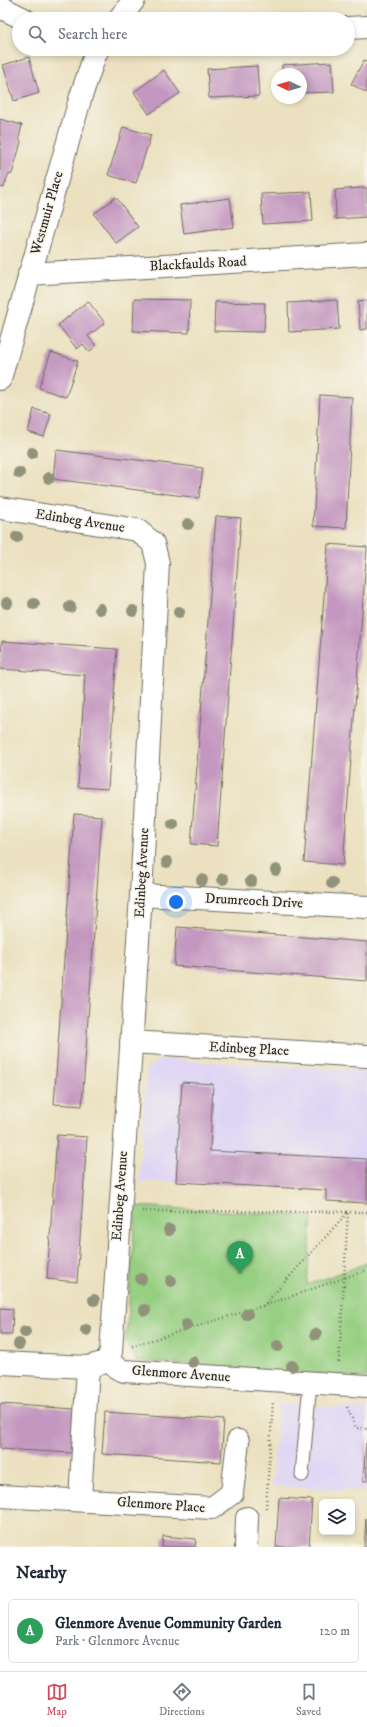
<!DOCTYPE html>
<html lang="en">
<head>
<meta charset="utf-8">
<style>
  body { margin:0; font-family:"IM FELL DW Pica",serif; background:#f6f6f7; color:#1f2937 }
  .controls { position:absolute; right:12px; bottom:12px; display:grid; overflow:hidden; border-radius:6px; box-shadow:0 2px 6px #0003 }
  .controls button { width:36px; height:36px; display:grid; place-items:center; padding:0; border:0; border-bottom:1px solid #e0e1e3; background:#fff; color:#1f2937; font:20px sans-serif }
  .compass { position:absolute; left:271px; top:68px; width:36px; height:36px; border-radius:50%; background:#fff; box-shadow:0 2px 6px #0003; rotate:274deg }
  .you { position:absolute; left:176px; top:902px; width:14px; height:14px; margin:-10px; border:3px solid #fff; border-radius:50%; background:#1a73e8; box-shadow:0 0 0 6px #1a73e833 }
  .badge { display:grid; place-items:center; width:26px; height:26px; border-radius:50%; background:#d1495b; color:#fff; font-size:13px; font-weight:700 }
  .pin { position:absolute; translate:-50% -33px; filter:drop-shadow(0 1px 2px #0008) }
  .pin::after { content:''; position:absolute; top:21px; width:14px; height:12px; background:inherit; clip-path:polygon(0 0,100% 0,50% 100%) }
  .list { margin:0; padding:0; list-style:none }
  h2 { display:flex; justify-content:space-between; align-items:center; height:52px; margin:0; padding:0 16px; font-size:17px }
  h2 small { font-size:13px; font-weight:400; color:#747a83 }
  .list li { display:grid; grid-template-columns:26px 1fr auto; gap:12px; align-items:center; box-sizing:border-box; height:64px; margin:0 8px 8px; padding:0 8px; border:1px solid #e0e1e3; border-radius:6px }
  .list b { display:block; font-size:15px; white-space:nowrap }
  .list p { margin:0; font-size:13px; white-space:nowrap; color:#747a83 }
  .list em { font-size:13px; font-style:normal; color:#747a83 }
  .icon { flex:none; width:22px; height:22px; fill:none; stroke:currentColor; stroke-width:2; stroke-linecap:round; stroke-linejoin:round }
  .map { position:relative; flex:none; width:367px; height:1547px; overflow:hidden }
  .search { position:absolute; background:#fff; box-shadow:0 2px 6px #0003; left:12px; right:12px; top:12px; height:44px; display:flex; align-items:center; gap:10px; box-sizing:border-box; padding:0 14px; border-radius:22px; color:#747a83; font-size:15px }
  .sheet { height:124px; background:#fff }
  nav { display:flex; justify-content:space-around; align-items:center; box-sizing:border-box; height:56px; border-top:1px solid #e0e1e3; background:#fff; font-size:11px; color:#747a83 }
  nav a { display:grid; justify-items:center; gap:2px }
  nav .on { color:#d1495b }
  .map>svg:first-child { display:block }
  .built { fill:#ded5f5 }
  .green { fill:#97cf82; stroke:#617d56 }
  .building { fill:#c397c0 }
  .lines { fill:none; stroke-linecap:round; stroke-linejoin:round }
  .service-casing { stroke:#6e6b5f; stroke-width:15 }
  .minor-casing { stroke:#6e6b5f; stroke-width:24 }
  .secondary-casing { stroke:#6e6b5f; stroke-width:24 }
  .path { stroke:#6e6b5f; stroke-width:2.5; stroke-dasharray:1 3; stroke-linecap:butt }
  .service { stroke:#fff; stroke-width:13 }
  .minor { stroke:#fff; stroke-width:22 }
  .secondary { stroke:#fff; stroke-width:22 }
  .tree { fill:#90937a }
  .labels { text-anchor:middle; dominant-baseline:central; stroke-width:3; stroke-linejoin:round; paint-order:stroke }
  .street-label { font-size:14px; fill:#2b2b2b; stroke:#f7f3e8 }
</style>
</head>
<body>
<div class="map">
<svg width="367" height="1547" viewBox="0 0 367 1547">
  <rect width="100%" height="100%" fill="#f7f3e8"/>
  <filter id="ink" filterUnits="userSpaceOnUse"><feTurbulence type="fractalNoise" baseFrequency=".025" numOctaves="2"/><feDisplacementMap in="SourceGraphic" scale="8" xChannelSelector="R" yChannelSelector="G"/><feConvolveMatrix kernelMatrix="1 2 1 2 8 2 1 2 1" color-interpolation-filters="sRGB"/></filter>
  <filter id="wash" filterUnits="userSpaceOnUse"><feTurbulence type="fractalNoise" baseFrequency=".012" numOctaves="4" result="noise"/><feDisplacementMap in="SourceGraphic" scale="16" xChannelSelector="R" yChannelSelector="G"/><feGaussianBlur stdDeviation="0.9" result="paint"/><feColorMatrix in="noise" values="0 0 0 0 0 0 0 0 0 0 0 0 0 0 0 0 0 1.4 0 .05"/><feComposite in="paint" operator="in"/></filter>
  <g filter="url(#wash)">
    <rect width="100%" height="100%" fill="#ebe1c0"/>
    <path class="built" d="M 163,1059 L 367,1071 L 367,1203 L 326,1201 L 326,1190 L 176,1182 L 139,1182 L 147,1068 Z
      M 279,1404 L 367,1409 L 367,1491 L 271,1486 Z"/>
    <path class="green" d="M 136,1206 L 312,1216 L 307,1285 L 367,1263 L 367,1378 L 136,1361 L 126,1342 Z"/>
    <g id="blocks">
      <path class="building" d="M 29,57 L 39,93 L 14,101 L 3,65 Z
        M 364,60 L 367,61 L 367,93 L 351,84 Z
        M 332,62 L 334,92 L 301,93 L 301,74 L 282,74 L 282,65 Z
        M 257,66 L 259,96 L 209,98 L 207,69 Z
        M 164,70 L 180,93 L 149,114 L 134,92 Z
        M 0,119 L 22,125 L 19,138 L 21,142 L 12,174 L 8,175 L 4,188 L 0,187 Z
        M 123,127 L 151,135 L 136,183 L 108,175 Z
        M 360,188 L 367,188 L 367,217 L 336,219 L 335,190 Z
        M 311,192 L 313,221 L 263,224 L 261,194 Z
        M 116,197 L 138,227 L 116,243 L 94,214 Z
        M 230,198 L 234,227 L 184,234 L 180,205 Z
        M 134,299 L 190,300 L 189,333 L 133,331 Z
        M 337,300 L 339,329 L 289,332 L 288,303 Z
        M 367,300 L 367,329 L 360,330 L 358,301 Z
        M 88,301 L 105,323 L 88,336 L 96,346 L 89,352 L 83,344 L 77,349 L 58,325 Z
        M 215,302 L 265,303 L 264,332 L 214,331 Z
        M 51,352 L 78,361 L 66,397 L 39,388 Z
        M 320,395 L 352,397 L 346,528 L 313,526 Z
        M 34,409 L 51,414 L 44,437 L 28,432 Z
        M 56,450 L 203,468 L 199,498 L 53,479 Z
        M 216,516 L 241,518 L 217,846 L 191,844 Z
        M 328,544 L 367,547 L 343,865 L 304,862 Z
        M 2,641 L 117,649 L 108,789 L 78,787 L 85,675 L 0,669 Z
        M 74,814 L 102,816 L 82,1106 L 54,1104 Z
        M 177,927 L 367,942 L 367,981 L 174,966 Z
        M 182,1082 L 213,1084 L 210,1151 L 367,1159 L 367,1203 L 326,1201 L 326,1190 L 176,1182 Z
        M 57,1135 L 87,1137 L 77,1282 L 47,1279 Z
        M 0,1308 L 13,1309 L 12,1334 L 0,1334 Z
        M 0,1404 L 75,1409 L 72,1453 L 0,1449 Z
        M 105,1412 L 224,1420 L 221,1462 L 102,1454 Z
        M 366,1443 L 367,1443 L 367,1481 L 363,1481 Z
        M 279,1498 L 312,1500 L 309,1547 L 276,1547 Z
        M 366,1518 L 367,1547 L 364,1547 Z
        M 163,1536 L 196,1539 L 195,1547 L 162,1547 Z"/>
    </g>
  </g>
  <g filter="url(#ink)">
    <use href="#blocks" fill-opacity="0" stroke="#6e6b5f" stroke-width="1"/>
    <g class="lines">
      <defs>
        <path id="service" d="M 302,1475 L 310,1382"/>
        <path id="minor" d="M 0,7 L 24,19
          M 348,28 L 367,27
          M 29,274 L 367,254
          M 0,508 L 137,530 L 153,543 L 158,563 L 141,895 L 111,1352 L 107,1360
          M 141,895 L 367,907
          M 131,1042 L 367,1056
          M 107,1360 L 117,1368 L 124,1371 L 367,1386
          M 0,1363 L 88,1367 L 102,1363
          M 0,1496 L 212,1508 L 232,1493 L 238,1441
          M 80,1499 L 88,1367
          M 246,1547 L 247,1518"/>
        <path id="secondary" d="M 119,19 L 134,0
          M 0,379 L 81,96 L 95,55 L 98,49"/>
      </defs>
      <use href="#service" class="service-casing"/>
      <use href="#minor" class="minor-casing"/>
      <use href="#secondary" class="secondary-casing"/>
      <path class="path" d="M 142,1211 L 367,1212
        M 263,1306 L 348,1212 L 339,1362
        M 132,1346 L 263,1306 L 367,1270
        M 347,1407 L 356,1428 L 367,1429
        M 266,1508 L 273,1401"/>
      <use href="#service" class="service"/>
      <use href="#minor" class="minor"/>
      <use href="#secondary" class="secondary"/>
    </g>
    <g class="tree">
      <circle cx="32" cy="453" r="6"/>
      <circle cx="19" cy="473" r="6"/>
      <circle cx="49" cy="478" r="6"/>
      <circle cx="188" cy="524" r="6"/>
      <circle cx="17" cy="537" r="6"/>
      <circle cx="7" cy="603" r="6"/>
      <circle cx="34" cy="604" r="6"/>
      <circle cx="70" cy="607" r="6"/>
      <circle cx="100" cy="609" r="6"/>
      <circle cx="133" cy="611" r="6"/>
      <circle cx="179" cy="612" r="6"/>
      <circle cx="173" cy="824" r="6"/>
      <circle cx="167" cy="862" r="6"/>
      <circle cx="276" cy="870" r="6"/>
      <circle cx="223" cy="879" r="6"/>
      <circle cx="202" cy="880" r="6"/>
      <circle cx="251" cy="881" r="6"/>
      <circle cx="332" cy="883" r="6"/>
      <circle cx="169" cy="1230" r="6"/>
      <circle cx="141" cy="1279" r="6"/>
      <circle cx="171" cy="1281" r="6"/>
      <circle cx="94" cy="1300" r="6"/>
      <circle cx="145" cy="1310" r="6"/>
      <circle cx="247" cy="1314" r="6"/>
      <circle cx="186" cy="1325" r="6"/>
      <circle cx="86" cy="1330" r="6"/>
      <circle cx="25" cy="1332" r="6"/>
      <circle cx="316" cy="1334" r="6"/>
      <circle cx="19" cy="1344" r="6"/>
      <circle cx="278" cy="1346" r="6"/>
      <circle cx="193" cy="1362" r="6"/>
      <circle cx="292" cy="1366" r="6"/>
    </g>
  </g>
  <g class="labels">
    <g class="street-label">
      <text transform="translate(47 213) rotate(-74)">Westmuir Place</text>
      <text transform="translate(198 264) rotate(-3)">Blackfaulds Road</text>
      <text transform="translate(80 521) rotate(9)">Edinbeg Avenue</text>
      <text transform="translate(142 873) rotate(-87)">Edinbeg Avenue</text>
      <text transform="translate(254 901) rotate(3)">Drumreoch Drive</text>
      <text transform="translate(249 1049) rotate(3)">Edinbeg Place</text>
      <text transform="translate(120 1196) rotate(-86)">Edinbeg Avenue</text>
      <text transform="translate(181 1374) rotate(4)">Glenmore Avenue</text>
      <text transform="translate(161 1505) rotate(4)">Glenmore Place</text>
    </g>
  </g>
</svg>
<div class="controls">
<button><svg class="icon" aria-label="layers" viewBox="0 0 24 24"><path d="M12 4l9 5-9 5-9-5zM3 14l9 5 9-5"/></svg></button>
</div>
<svg class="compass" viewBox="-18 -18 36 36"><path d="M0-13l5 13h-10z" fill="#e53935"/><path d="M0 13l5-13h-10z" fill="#747a83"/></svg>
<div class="you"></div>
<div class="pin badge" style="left:240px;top:1274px;background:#2e9e5b">A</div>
<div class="search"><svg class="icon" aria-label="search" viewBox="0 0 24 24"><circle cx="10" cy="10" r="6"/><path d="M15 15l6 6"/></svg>Search here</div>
</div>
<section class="sheet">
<h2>Nearby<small></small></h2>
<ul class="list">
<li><span class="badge" style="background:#2e9e5b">A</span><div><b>Glenmore Avenue Community Garden</b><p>Park · Glenmore Avenue</p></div><em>120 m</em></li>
</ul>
</section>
<nav>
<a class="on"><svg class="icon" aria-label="map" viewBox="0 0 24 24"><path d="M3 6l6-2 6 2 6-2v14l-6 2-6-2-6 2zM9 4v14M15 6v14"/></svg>Map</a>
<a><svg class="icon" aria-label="directions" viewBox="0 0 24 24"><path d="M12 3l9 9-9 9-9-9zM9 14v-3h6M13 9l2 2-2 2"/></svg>Directions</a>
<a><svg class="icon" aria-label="saved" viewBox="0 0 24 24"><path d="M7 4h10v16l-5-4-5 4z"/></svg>Saved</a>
</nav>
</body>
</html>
